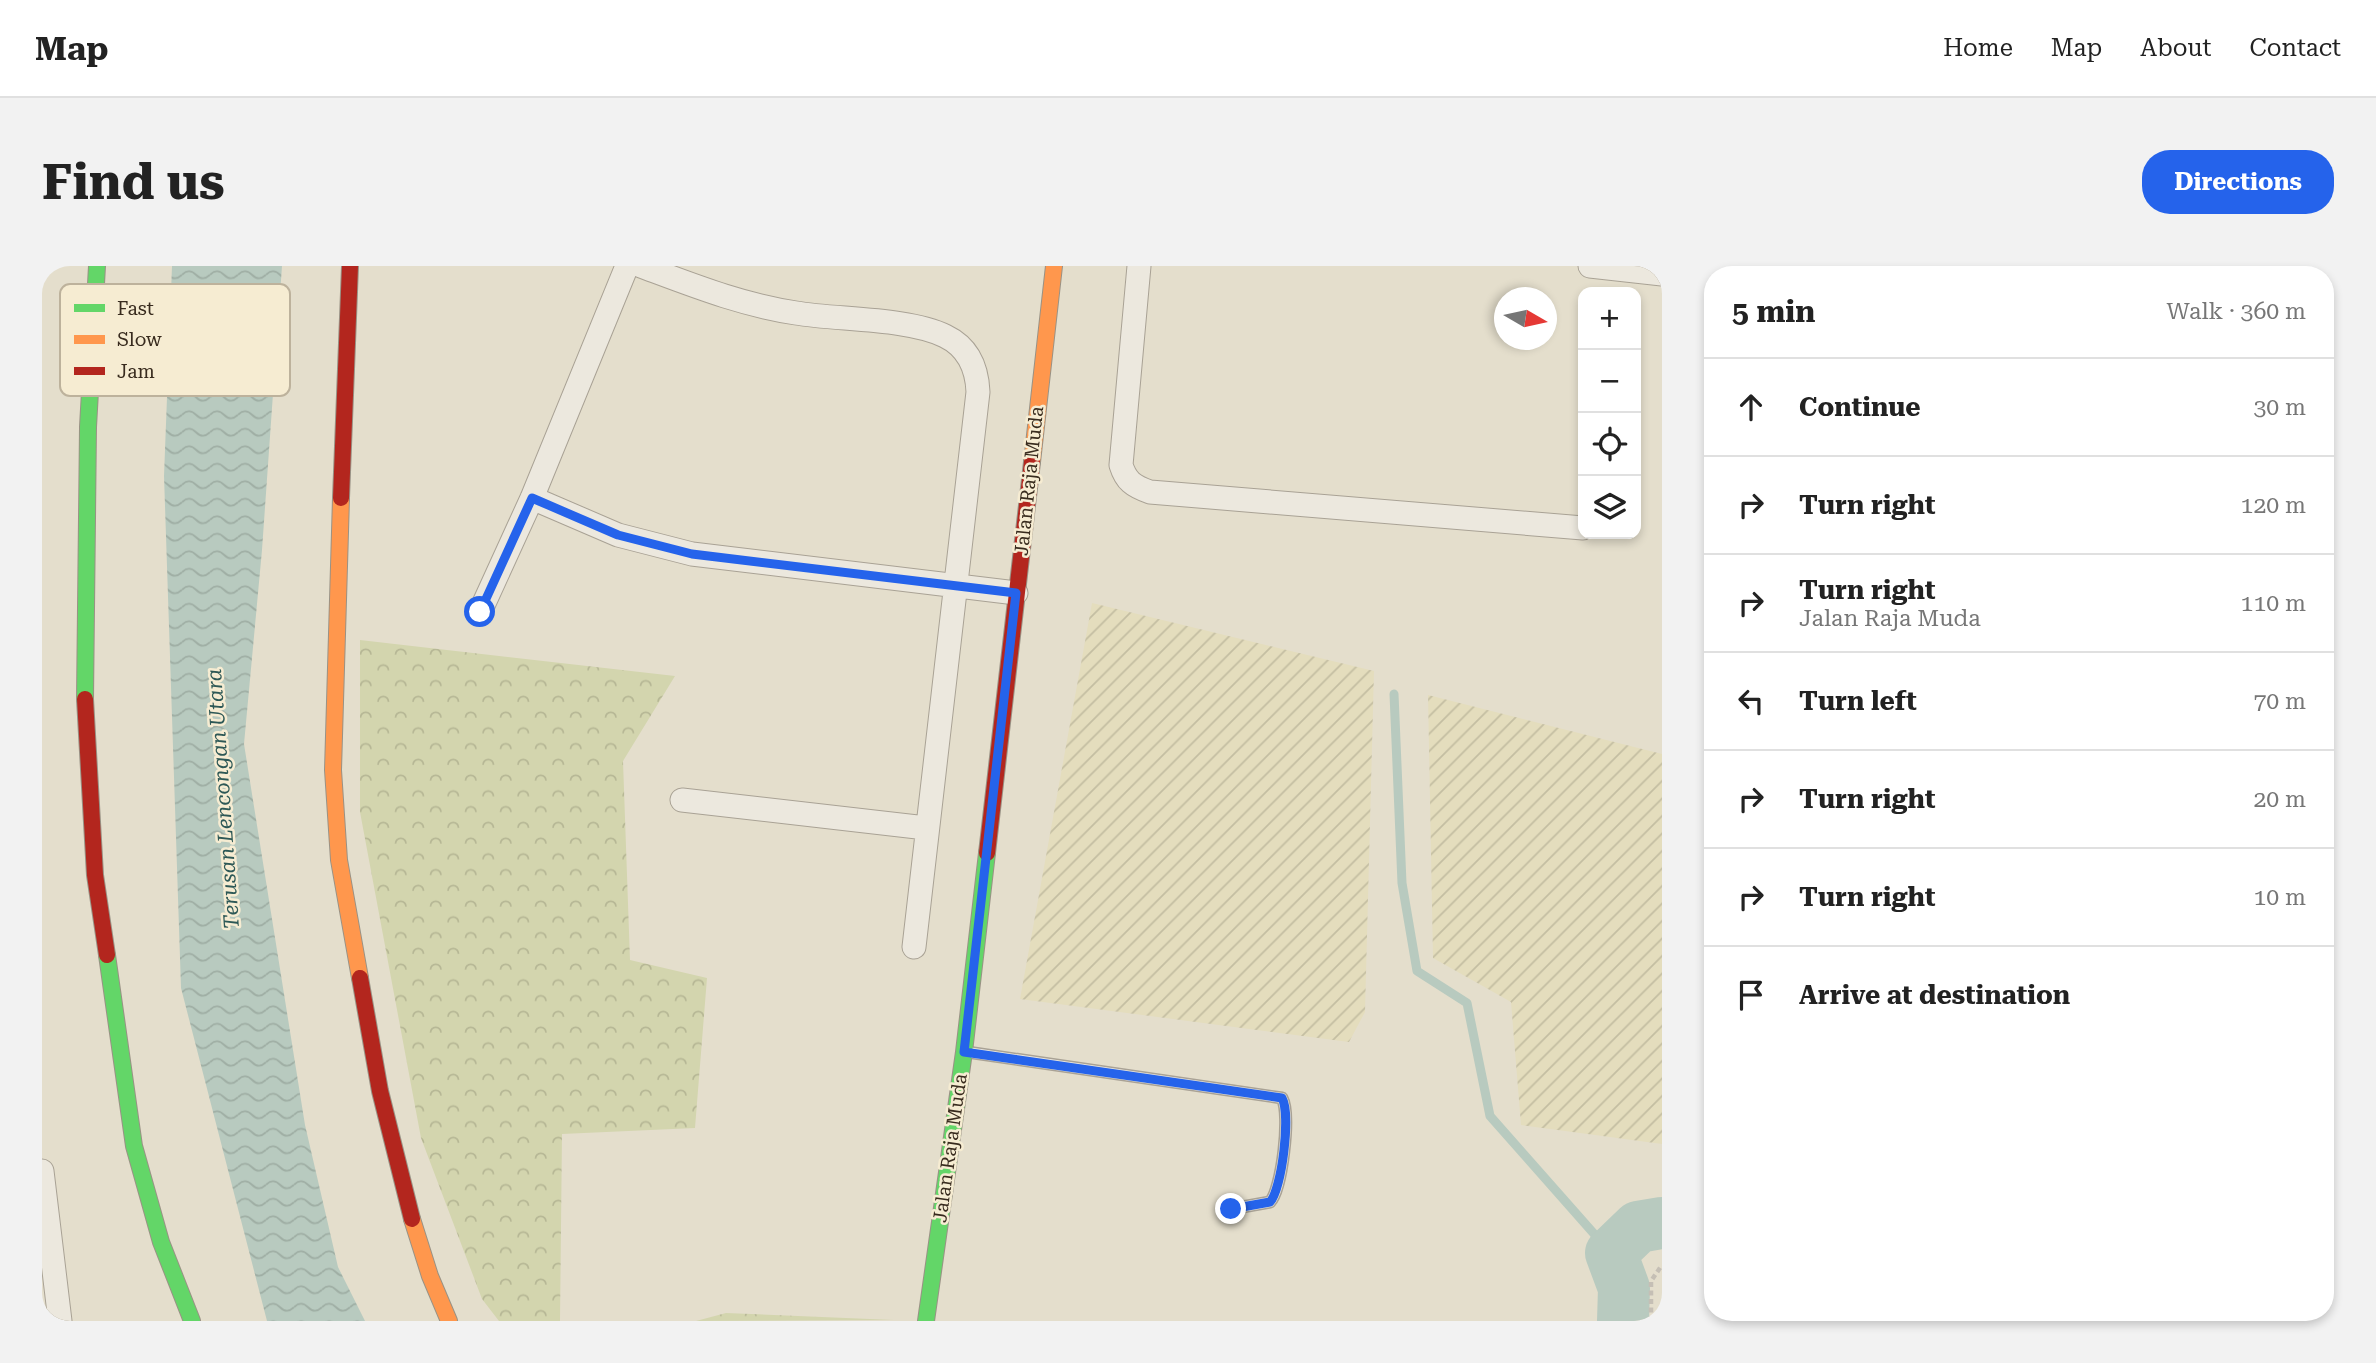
<!DOCTYPE html>
<html lang="en">
<head>
<meta charset="utf-8">
<style>
  body { margin:0; font-family:"Roboto Serif",serif; background:#f2f2f2; color:#222 }
  .controls { position:absolute; right:21px; top:21px; display:grid; overflow:hidden; border-radius:14px; box-shadow:0 4px 10px #0003 }
  .controls button { width:63px; height:63px; display:grid; place-items:center; padding:0; border:0; border-bottom:2px solid #e0e0e0; background:#fff; color:#222; font:35px sans-serif }
  .compass { position:absolute; left:1452px; top:21px; width:63px; height:63px; border-radius:50%; background:#fff; box-shadow:0 4px 10px #0003; rotate:99deg }
  .stop { position:absolute; width:21px; height:21px; margin:-16px; border:5px solid #2563eb; border-radius:50%; background:#fff }
  .stop.end { background:#2563eb; border-color:#fff; box-shadow:0 2px 7px #0008 }
  .list { margin:0; padding:0; list-style:none }
  h2 { display:flex; justify-content:space-between; align-items:center; height:91px; margin:0; padding:0 28px; font-size:30px }
  h2 small { font-size:23px; font-weight:400; color:#767676 }
  .list li { display:grid; grid-template-columns:46px 1fr auto; gap:21px; align-items:center; box-sizing:border-box; height:98px; padding:0 28px; border-top:2px solid #e0e0e0 }
  .list b { display:block; font-size:26px; white-space:nowrap }
  .list p { margin:0; font-size:23px; white-space:nowrap; color:#767676 }
  .list em { font-size:23px; font-style:normal; color:#767676 }
  .icon { flex:none; width:38px; height:38px; fill:none; stroke:currentColor; stroke-width:2; stroke-linecap:round; stroke-linejoin:round }
  .map { position:relative; flex:none; width:1620px; height:1055px; overflow:hidden; border-radius:28px }
  header { display:flex; align-items:center; gap:42px; box-sizing:border-box; height:98px; padding:0 35px; background:#fff; border-bottom:2px solid #e0e0e0 }
  header strong { font-size:33px }
  nav { display:flex; gap:38px; margin-inline-start:auto; font-size:24px }
  .intro { display:flex; align-items:center; justify-content:space-between; box-sizing:border-box; height:168px; padding:0 42px }
  h1 { margin:0; font-size:49px }
  .button { padding:18px 32px; border-radius:28px; background:#2563eb; color:#fff; font-size:24px; font-weight:700 }
  main { display:flex; gap:42px; padding:0 42px }
  aside { flex:1; background:#fff; border-radius:28px; box-shadow:0 4px 10px #0003 }
  .map>svg:first-child { display:block }
  .farmland { fill:url(#farmland-furrows) }
  .forest { fill:url(#forest-crowns) }
  .water { fill:url(#water-waves) }
  .lines { fill:none; stroke-linecap:round; stroke-linejoin:round }
  .stream { stroke:#b8cabf; stroke-width:9 }
  .river { stroke:#b8cabf; stroke-width:52 }
  .lane-casing { stroke:#a9a295; stroke-width:13 }
  .street-casing { stroke:#a9a295; stroke-width:25 }
  .fast-casing { stroke:#999285; stroke-width:18 }
  .slow-casing { stroke:#999285; stroke-width:18 }
  .jam-casing { stroke:#999285; stroke-width:18 }
  .path { stroke:#c5bfb5; stroke-width:4.5; stroke-dasharray:5 3.5; stroke-linecap:butt }
  .lane { stroke:#ece8de; stroke-width:10 }
  .street { stroke:#ece8de; stroke-width:23 }
  .fast { stroke:#63d668; stroke-width:16 }
  .slow { stroke:#ff974d; stroke-width:16 }
  .jam { stroke:#b3261e; stroke-width:16 }
  .route { stroke:#2563eb; stroke-width:9 }
  .labels { text-anchor:middle; dominant-baseline:central; stroke-width:5; stroke-linejoin:round; paint-order:stroke }
  .street-label { font-size:19px; fill:#382b1e; stroke:#f6ecd2 }
  .water-label { font-size:21px; font-style:italic; fill:#2d5856; stroke:#f6ecd2 }
  .key { fill:#f6ecd2; stroke:#bdb29c; stroke-width:2 }
  .key-label { font-size:19px; fill:#382b1e }
</style>
</head>
<body>
<header>
<strong>Map</strong>
<nav><a>Home</a><a>Map</a><a>About</a><a>Contact</a></nav>
</header>
<div class="intro"><h1>Find us</h1><a class="button">Directions</a></div>
<main>
<div class="map">
<svg width="1620" height="1055" viewBox="0 0 1620 1055">
  <defs>
    <pattern id="farmland-furrows" width="10" height="10" patternUnits="userSpaceOnUse" patternTransform="scale(1.75)"><rect width="10" height="10" fill="#e4ddbd"/><path d="M-1 1l2-2M0 10L10 0M9 11l2-2" fill="none" stroke="#c4bea2"/></pattern>
    <pattern id="forest-crowns" width="20" height="18" patternUnits="userSpaceOnUse" patternTransform="scale(1.75)"><rect width="20" height="18" fill="#d3d5ae"/><path d="M2 6a3 3 0 1 1 6 0M12 15a3 3 0 1 1 6 0" fill="none" stroke="#b6b795"/></pattern>
    <pattern id="water-waves" width="16" height="10" patternUnits="userSpaceOnUse" patternTransform="scale(1.75)"><rect width="16" height="10" fill="#b8cabf"/><path d="M0 5q4-4 8 0t8 0" fill="none" stroke="#9faea4"/></pattern>
  </defs>
  <rect width="100%" height="100%" fill="#e4decc"/>
  <path class="farmland" d="M 1050,337 L 1332,405 L 1323,746 L 1307,776 L 978,733 Z
    M 1386,429 L 1620,488 L 1620,878 L 1479,859 L 1469,736 L 1391,692 Z"/>
  <path class="forest" d="M 318,374 L 633,410 L 581,495 L 588,694 L 665,712 L 653,862 L 520,868 L 518,1055 L 457,1055 L 440,1033 L 379,872 L 318,546 Z
    M 684,1047 L 852,1054 L 654,1055 Z"/>
  <path class="water" d="M 130,0 L 240,0 L 220,284 L 202,478 L 263,859 L 296,1001 L 323,1055 L 225,1055 L 139,722 L 122,210 Z"/>
  <g class="lines">
    <path class="stream" d="M 1352,428 L 1360,617 L 1375,705 L 1425,737 L 1448,850 L 1569,987"/>
    <path class="river" d="M 1581,1055 L 1582,1022 L 1569,987 L 1596,961 L 1620,957"/>
    <defs>
      <path id="lane" d="M 925,786 L 1240,832 C 1249,848 1240,923 1228,936 L 1189,943"/>
      <path id="street" d="M 599,0 C 650,19 700,39 754,47 C 795,54 867,52 903,70 C 926,81 935,101 936,126 L 872,681
        M 1097,0 L 1079,199 C 1084,215 1091,220 1108,226 L 1541,262
        M 1548,0 L 1620,8
        M 490,232 L 576,269 L 650,288 L 974,327
        M 438,346 L 490,232 L 585,0
        M 640,534 L 884,562
        M 0,905 L 18,1055"/>
      <path id="fast" d="M 43,433 L 46,161 L 55,0
        M 65,689 L 92,880 L 119,976 L 150,1055
        M 884,1055 L 922,786 L 945,587"/>
      <path id="slow" d="M 990,196 L 1012,0
        M 299,232 L 291,504 L 297,594 L 318,712
        M 370,953 L 388,1010 L 407,1055"/>
      <path id="jam" d="M 299,232 L 308,0
        M 43,433 L 53,609 L 65,689
        M 945,587 L 990,196
        M 318,712 L 338,825 L 370,953"/>
    </defs>
    <use href="#lane" class="lane-casing"/>
    <use href="#street" class="street-casing"/>
    <use href="#fast" class="fast-casing"/>
    <use href="#slow" class="slow-casing"/>
    <use href="#jam" class="jam-casing"/>
    <path class="path" d="M 1609,1055 L 1609,1015 L 1620,999"/>
    <use href="#lane" class="lane"/>
    <use href="#street" class="street"/>
    <use href="#fast" class="fast"/>
    <use href="#slow" class="slow"/>
    <use href="#jam" class="jam"/>
  </g>
  <g class="lines">
    <path class="route" d="M 438,346 L 490,232 L 576,269 L 650,288 L 974,327 L 922,786 L 1240,832 C 1249,848 1240,923 1228,936 L 1189,943"/>
  </g>
  <g class="labels">
    <g class="street-label">
      <text transform="translate(987 215) rotate(-84)">Jalan Raja Muda</text>
      <text transform="translate(908 882) rotate(-82)">Jalan Raja Muda</text>
    </g>
    <g class="water-label">
      <text transform="translate(181 533) rotate(-94)">Terusan Lencongan Utara</text>
    </g>
  </g>
  <rect x="18" y="18" width="230" height="112" rx="10" class="key"/>
  <rect x="32" y="38" width="31" height="8" fill="#63d668"/>
  <rect x="32" y="69" width="31" height="9" fill="#ff974d"/>
  <rect x="32" y="101" width="31" height="8" fill="#b3261e"/>
  <g class="key-label">
    <text x="75" y="49">Fast</text>
    <text x="75" y="80">Slow</text>
    <text x="75" y="112">Jam</text>
  </g>
</svg>
<div class="controls">
<button>+</button>
<button>−</button>
<button><svg class="icon" aria-label="locate" viewBox="0 0 24 24"><circle cx="12" cy="12" r="6"/><path d="M12 2v4M12 18v4M2 12h4M18 12h4"/></svg></button>
<button><svg class="icon" aria-label="layers" viewBox="0 0 24 24"><path d="M12 4l9 5-9 5-9-5zM3 14l9 5 9-5"/></svg></button>
</div>
<svg class="compass" viewBox="-18 -18 36 36"><path d="M0-13l5 13h-10z" fill="#e53935"/><path d="M0 13l5-13h-10z" fill="#767676"/></svg>
<div class="stop" style="left:438px;top:346px"></div>
<div class="stop end" style="left:1189px;top:943px"></div>
</div>
<aside>
<h2>5 min<small>Walk · 360 m</small></h2>
<ul class="list">
<li><svg class="icon" aria-label="ahead" viewBox="0 0 24 24"><path d="M12 20V5M6 11l6-6 6 6"/></svg><div><b>Continue</b></div><em>30 m</em></li>
<li><svg class="icon" aria-label="right" viewBox="0 0 24 24"><path d="M7 20v-9h11M14 6l5 5-5 5"/></svg><div><b>Turn right</b></div><em>120 m</em></li>
<li><svg class="icon" aria-label="right" viewBox="0 0 24 24"><path d="M7 20v-9h11M14 6l5 5-5 5"/></svg><div><b>Turn right</b><p>Jalan Raja Muda</p></div><em>110 m</em></li>
<li><svg class="icon" aria-label="left" viewBox="0 0 24 24"><path d="M17 20v-9H6M10 6l-5 5 5 5"/></svg><div><b>Turn left</b></div><em>70 m</em></li>
<li><svg class="icon" aria-label="right" viewBox="0 0 24 24"><path d="M7 20v-9h11M14 6l5 5-5 5"/></svg><div><b>Turn right</b></div><em>20 m</em></li>
<li><svg class="icon" aria-label="right" viewBox="0 0 24 24"><path d="M7 20v-9h11M14 6l5 5-5 5"/></svg><div><b>Turn right</b></div><em>10 m</em></li>
<li><svg class="icon" aria-label="arrive" viewBox="0 0 24 24"><path d="M6 21V4h12l-3 4 3 4H6"/></svg><div><b>Arrive at destination</b></div></li>
</ul>
</aside>
</main>
</body>
</html>
